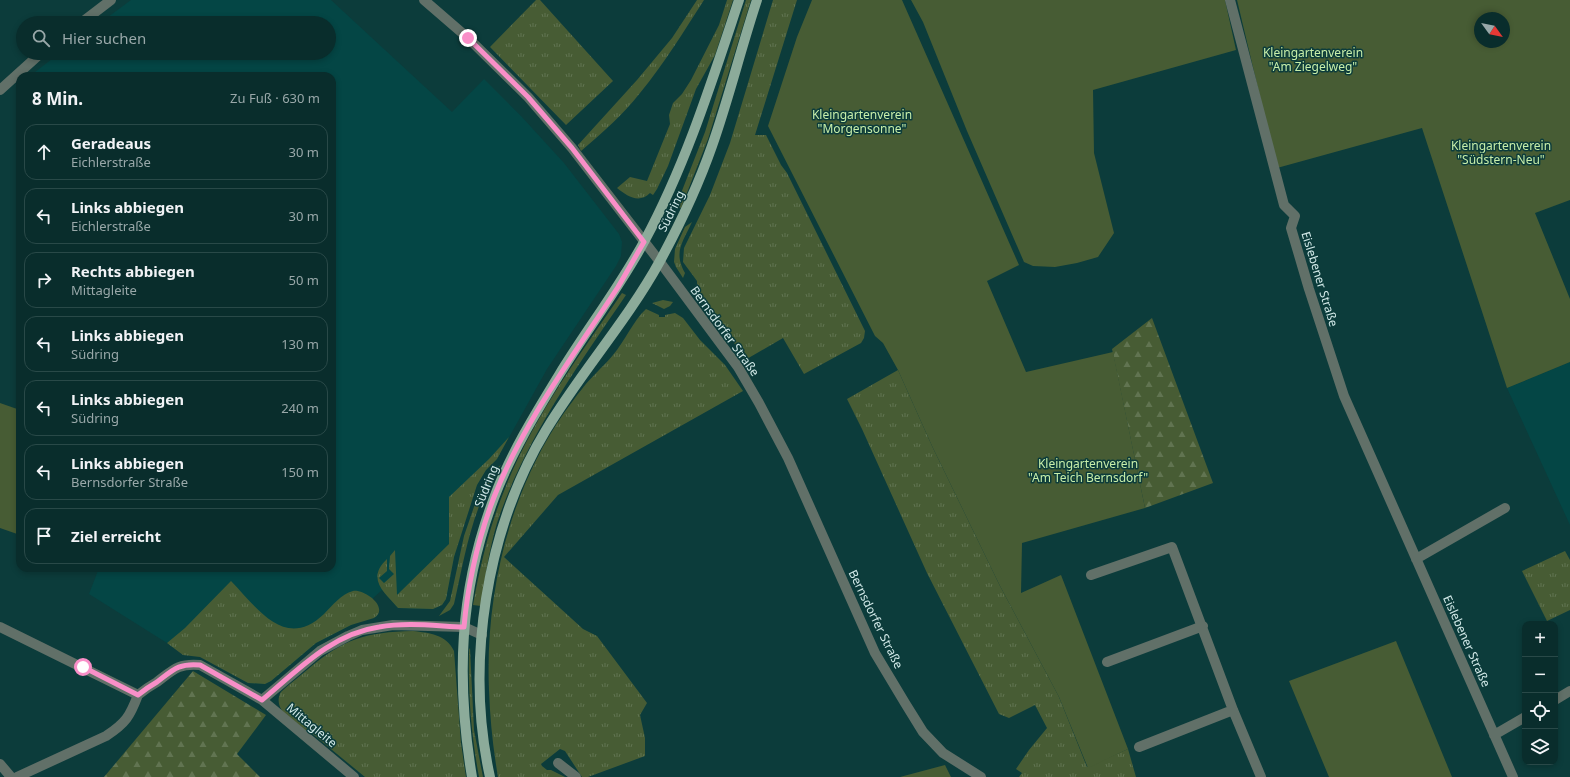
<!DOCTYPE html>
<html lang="de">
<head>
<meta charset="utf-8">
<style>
  body { margin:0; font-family:"Noto Sans",sans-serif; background:#123534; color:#f1f3f6 }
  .controls { position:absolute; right:12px; bottom:12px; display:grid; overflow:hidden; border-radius:8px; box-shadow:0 2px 6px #0003 }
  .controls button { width:36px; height:36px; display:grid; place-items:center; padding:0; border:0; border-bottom:1px solid #294948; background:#092d2c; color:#f1f3f6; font:20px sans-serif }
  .compass { position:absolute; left:1474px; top:12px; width:36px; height:36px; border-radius:50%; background:#092d2c; box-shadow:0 2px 6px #0003; rotate:123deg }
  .stop { position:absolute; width:12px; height:12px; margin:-9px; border:3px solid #f98fc8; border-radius:50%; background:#fff }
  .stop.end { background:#f98fc8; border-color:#fff; box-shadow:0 1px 4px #0008 }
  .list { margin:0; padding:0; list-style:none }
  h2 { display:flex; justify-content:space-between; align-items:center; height:52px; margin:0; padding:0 16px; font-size:17px }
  h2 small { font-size:13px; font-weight:400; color:#99a8a9 }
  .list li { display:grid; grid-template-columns:26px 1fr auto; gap:12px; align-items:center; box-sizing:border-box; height:56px; margin:0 8px 8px; padding:0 8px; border:1px solid #294948; border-radius:12px }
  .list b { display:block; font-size:15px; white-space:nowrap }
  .list p { margin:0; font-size:13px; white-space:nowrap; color:#99a8a9 }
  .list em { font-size:13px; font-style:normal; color:#99a8a9 }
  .icon { flex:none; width:22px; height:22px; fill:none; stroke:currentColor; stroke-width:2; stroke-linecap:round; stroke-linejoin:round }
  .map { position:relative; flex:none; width:1570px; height:777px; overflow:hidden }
  .search { position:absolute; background:#092d2c; box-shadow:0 2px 6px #0003; left:16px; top:16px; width:320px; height:44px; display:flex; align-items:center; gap:10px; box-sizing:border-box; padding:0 14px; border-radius:22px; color:#99a8a9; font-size:15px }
  .panel { position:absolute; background:#092d2c; box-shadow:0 2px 6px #0003; left:16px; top:72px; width:320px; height:500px; border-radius:12px }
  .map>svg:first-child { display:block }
  .built { fill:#044645 }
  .grass { fill:url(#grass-tufts) }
  .forest { fill:url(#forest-firs) }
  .garden { fill:#475c34; fill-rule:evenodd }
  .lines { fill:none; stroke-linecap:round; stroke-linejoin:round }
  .minor { stroke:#617068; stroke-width:10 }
  .tertiary { stroke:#617068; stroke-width:10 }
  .primary { stroke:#8cab9a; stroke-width:10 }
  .route { stroke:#f98fc8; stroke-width:5 }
  .labels { text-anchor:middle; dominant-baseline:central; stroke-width:3; stroke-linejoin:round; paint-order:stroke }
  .park-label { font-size:12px; fill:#c8eea9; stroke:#0c3c3b }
  .street-label { font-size:12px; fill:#d3eae9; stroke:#0c3c3b }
</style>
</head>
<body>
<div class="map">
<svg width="1570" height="777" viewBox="0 0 1570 777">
  <defs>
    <pattern id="grass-tufts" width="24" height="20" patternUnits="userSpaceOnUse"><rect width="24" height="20" fill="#475c34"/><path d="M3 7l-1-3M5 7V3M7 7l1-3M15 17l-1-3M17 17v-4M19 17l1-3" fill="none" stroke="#617451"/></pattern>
    <pattern id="forest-firs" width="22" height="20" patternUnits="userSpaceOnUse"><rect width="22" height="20" fill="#475c34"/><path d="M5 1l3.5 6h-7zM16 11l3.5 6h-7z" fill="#617451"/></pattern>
  </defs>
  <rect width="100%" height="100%" fill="#0c3c3b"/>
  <path class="built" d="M 131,0 L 331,0 L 452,112 L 484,79 L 521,116 L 564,163 L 619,234 L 622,242 L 621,256 L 616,266 L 547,369 L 497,459 L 486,470 L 477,485 L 462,527 L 454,557 L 446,599 L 443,603 L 433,609 L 398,608 L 382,590 L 372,599 L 379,608 L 377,616 L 351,625 L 316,643 L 271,681 L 265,684 L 248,683 L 206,658 L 167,643 L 89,594 L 99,568 L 332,568 L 332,76 L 38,76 L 35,72 L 60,53 L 329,53 L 329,23 L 100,23 Z
    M 1570,362 L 1570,525 L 1507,388 Z"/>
  <path class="grass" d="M 536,0 L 540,0 L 613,81 L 566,125 L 490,47 Z
    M 697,0 L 704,0 C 684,31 664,64 640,93 C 623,115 602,133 581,151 L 578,145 L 637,80 L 672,38 Z
    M 727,0 L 733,0 L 715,55 L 696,89 L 668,166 L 657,189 L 653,195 L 650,193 C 639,204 627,196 617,188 L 630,177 L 647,181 L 670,124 L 669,115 L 673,103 L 682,94 L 691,80 L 719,25 Z
    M 746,0 L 751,0 L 708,139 L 681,208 L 676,206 L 705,132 Z
    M 773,0 L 797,0 L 755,135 L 766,135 L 781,165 L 787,173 L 865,331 L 864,338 L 861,343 L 804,374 L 783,338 L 745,360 L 722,324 L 697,289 L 697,281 L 683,262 L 684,248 L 710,195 L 730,143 Z
    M 692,222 C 683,242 673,252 685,273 L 683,278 L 676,267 L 674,262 L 675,249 L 685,227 Z
    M 622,293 L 626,295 C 577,367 525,439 497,523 C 489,550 485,578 481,606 L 473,605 C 480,566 489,528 504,491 C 532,419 579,356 622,293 Z
    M 663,300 L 673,302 L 670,306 L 664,309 L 652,303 Z
    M 646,309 L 659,315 L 659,317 L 665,317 L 665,315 L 675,313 L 683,318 L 700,340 L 725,365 L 743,391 L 558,495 L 504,557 L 583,629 L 597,636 L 647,703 L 640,715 L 645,738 L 645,756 L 588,777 L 582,777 L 565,751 L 560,749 L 541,764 L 542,766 L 547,770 L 551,770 L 565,777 L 498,777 C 493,748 490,719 489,690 C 485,594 509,492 564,413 C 570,405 576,396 582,389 C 591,377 603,367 613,355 C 625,341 633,321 646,309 Z
    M 898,370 L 932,446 L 1000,586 L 1059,697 L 1087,767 L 1128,749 L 1136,777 L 1019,777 L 1022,773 L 1016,769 L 1029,750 L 1047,728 L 1035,705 L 1009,718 L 999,714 L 927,573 L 862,429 L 847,399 Z
    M 509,437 L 497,459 L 486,470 L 477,485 L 454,557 L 446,599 L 442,605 L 433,609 L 398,608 C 384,592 366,579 387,559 L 387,571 L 379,578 L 384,583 L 394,574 L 389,569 L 390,556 L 395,550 L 397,595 L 449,544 L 449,497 L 489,459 Z
    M 501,465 C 472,505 465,556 454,604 L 450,610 L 439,616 L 450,601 L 464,536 L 476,501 L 489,473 Z
    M 1565,551 L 1570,560 L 1570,610 L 1547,621 L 1522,571 Z
    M 231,581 C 258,609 285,651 324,614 C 332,606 341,594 353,591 C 365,589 390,608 374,618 L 351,625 L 316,643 L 271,681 L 265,684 L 248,683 L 200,657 L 183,655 L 167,643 L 185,628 Z
    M 413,631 C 429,633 446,634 454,651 L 461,743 L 466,777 L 365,777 L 309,731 L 306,734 C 295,724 271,709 281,692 C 289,684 299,677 307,670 C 343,639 366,632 413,631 Z
    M 470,648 L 474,730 L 483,777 L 479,777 C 471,734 468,693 469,650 Z"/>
  <path class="forest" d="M 1152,318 L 1213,483 L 1145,508 L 1112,349 Z
    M 193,671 L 266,715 L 237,754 L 260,777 L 104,777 Z"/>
  <path class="garden" d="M 812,0 L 902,0 L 1019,265 L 987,281 L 1026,372 L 1113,352 L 1145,508 L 1022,543 L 1021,593 L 1061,575 L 1128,749 L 1088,768 L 1059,697 L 1000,586 L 932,446 L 898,370 L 883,343 L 875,336 L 768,126 L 797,37 Z
    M 911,0 L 1225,0 L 1236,50 L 1093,90 L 1094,153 L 1114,233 L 1098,257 L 1077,263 L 1055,267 L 1033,266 L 1024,262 L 967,131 L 923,22 Z
    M 1237,0 L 1570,0 L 1570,200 L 1535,213 L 1570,299 L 1570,362 L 1507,388 L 1422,128 L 1277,168 ZM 1480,18 L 1504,18 L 1504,42 L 1480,42 Z
    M 0,403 L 20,410 L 20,535 L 0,528 Z
    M 1396,641 L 1452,777 L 1329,777 L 1289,681 Z
    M 945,765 L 951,777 L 900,777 Z"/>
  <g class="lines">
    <path class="minor" d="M 1230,0 L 1284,205 L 1295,216 L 1291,228 L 1309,289 L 1344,396 L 1513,777
      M 81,23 L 111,0
      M 0,90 L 41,53
      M 1416,559 L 1505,508
      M 1091,575 L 1172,547 L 1233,710 L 1261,777
      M 0,627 L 138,695 C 144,690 150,686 157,682 C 173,670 178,663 200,665 L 262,700 L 354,777
      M 1107,662 L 1203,626
      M 262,700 L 320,651 L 348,636 L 362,630 L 393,625 L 464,627 L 482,635
      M 1555,700 L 1570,691
      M 1494,735 L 1525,717
      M 1139,747 L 1233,710
      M 558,763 L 576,777
      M 0,764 L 11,777
      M 17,777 L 106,736 C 126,723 130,716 138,695"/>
    <path class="tertiary" d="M 424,0 L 468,38 L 528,97 L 572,148 L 660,262 L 738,367 L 759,403 L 788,458 L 875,653 L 905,703 L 923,732 L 943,753 L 981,777"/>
    <path class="primary" d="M 472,777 C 456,681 459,590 494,498 C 510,455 535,414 559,375 C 587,329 620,287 645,240 C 686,164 712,81 739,0
      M 490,777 C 465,664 486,529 546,430 C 581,372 627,321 660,261 C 680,224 698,186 712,146 C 729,98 741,48 757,0"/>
  </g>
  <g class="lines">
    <path class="route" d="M 83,667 L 138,695 C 144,690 150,686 157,682 C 173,670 178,663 200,665 L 262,700 C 297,671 331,634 379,627 C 407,622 436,626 464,627 C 468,582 478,539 494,497 C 524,421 574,355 618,287 C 627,272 635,257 644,242 L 572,148 L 528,97 L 468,38"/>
  </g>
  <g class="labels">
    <g class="park-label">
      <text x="1313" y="52">Kleingartenverein<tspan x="1313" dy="14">"Am Ziegelweg"</tspan></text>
      <text x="862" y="114">Kleingartenverein<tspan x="862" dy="14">"Morgensonne"</tspan></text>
      <text x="1501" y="145">Kleingartenverein<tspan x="1501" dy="14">"Südstern-Neu"</tspan></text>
      <text x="1088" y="463">Kleingartenverein<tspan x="1088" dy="14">"Am Teich Bernsdorf"</tspan></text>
    </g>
    <g class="street-label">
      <text transform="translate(671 211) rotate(-64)">Südring</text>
      <text transform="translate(1320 279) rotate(73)">Eislebener Straße</text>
      <text transform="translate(725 331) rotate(54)">Bernsdorfer Straße</text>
      <text transform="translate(486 486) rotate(-68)">Südring</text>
      <text transform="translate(876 619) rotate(64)">Bernsdorfer Straße</text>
      <text transform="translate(1467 641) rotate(66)">Eislebener Straße</text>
      <text transform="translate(312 725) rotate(40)">Mittagleite</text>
    </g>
  </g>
</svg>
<div class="controls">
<button>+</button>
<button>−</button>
<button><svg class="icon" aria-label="locate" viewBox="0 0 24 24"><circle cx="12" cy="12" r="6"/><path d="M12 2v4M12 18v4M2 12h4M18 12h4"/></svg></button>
<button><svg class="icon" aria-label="layers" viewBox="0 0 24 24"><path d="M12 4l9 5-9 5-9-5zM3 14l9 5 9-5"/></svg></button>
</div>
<svg class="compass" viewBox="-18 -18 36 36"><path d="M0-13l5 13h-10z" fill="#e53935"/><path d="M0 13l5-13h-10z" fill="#99a8a9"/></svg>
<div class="stop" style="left:83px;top:667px"></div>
<div class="stop end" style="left:468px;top:38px"></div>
<div class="search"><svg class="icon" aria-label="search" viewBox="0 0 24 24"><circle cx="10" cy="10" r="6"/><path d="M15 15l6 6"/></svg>Hier suchen</div>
<section class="panel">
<h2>8 Min.<small>Zu Fuß · 630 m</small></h2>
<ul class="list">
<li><svg class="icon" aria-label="ahead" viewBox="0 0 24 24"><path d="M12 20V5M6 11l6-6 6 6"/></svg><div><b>Geradeaus</b><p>Eichlerstraße</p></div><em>30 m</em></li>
<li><svg class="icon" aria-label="left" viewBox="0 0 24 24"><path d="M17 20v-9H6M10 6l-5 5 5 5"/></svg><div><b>Links abbiegen</b><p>Eichlerstraße</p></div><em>30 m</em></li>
<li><svg class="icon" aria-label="right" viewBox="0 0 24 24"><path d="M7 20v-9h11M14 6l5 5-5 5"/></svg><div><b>Rechts abbiegen</b><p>Mittagleite</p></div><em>50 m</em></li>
<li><svg class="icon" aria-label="left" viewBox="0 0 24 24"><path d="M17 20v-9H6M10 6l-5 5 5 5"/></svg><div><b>Links abbiegen</b><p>Südring</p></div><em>130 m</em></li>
<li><svg class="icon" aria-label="left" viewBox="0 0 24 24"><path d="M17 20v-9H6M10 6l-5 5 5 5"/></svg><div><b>Links abbiegen</b><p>Südring</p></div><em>240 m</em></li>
<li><svg class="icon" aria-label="left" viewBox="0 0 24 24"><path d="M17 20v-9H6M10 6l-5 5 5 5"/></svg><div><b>Links abbiegen</b><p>Bernsdorfer Straße</p></div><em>150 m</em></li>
<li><svg class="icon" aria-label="arrive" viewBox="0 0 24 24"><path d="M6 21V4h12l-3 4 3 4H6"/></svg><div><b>Ziel erreicht</b></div></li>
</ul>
</section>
</div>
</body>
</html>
